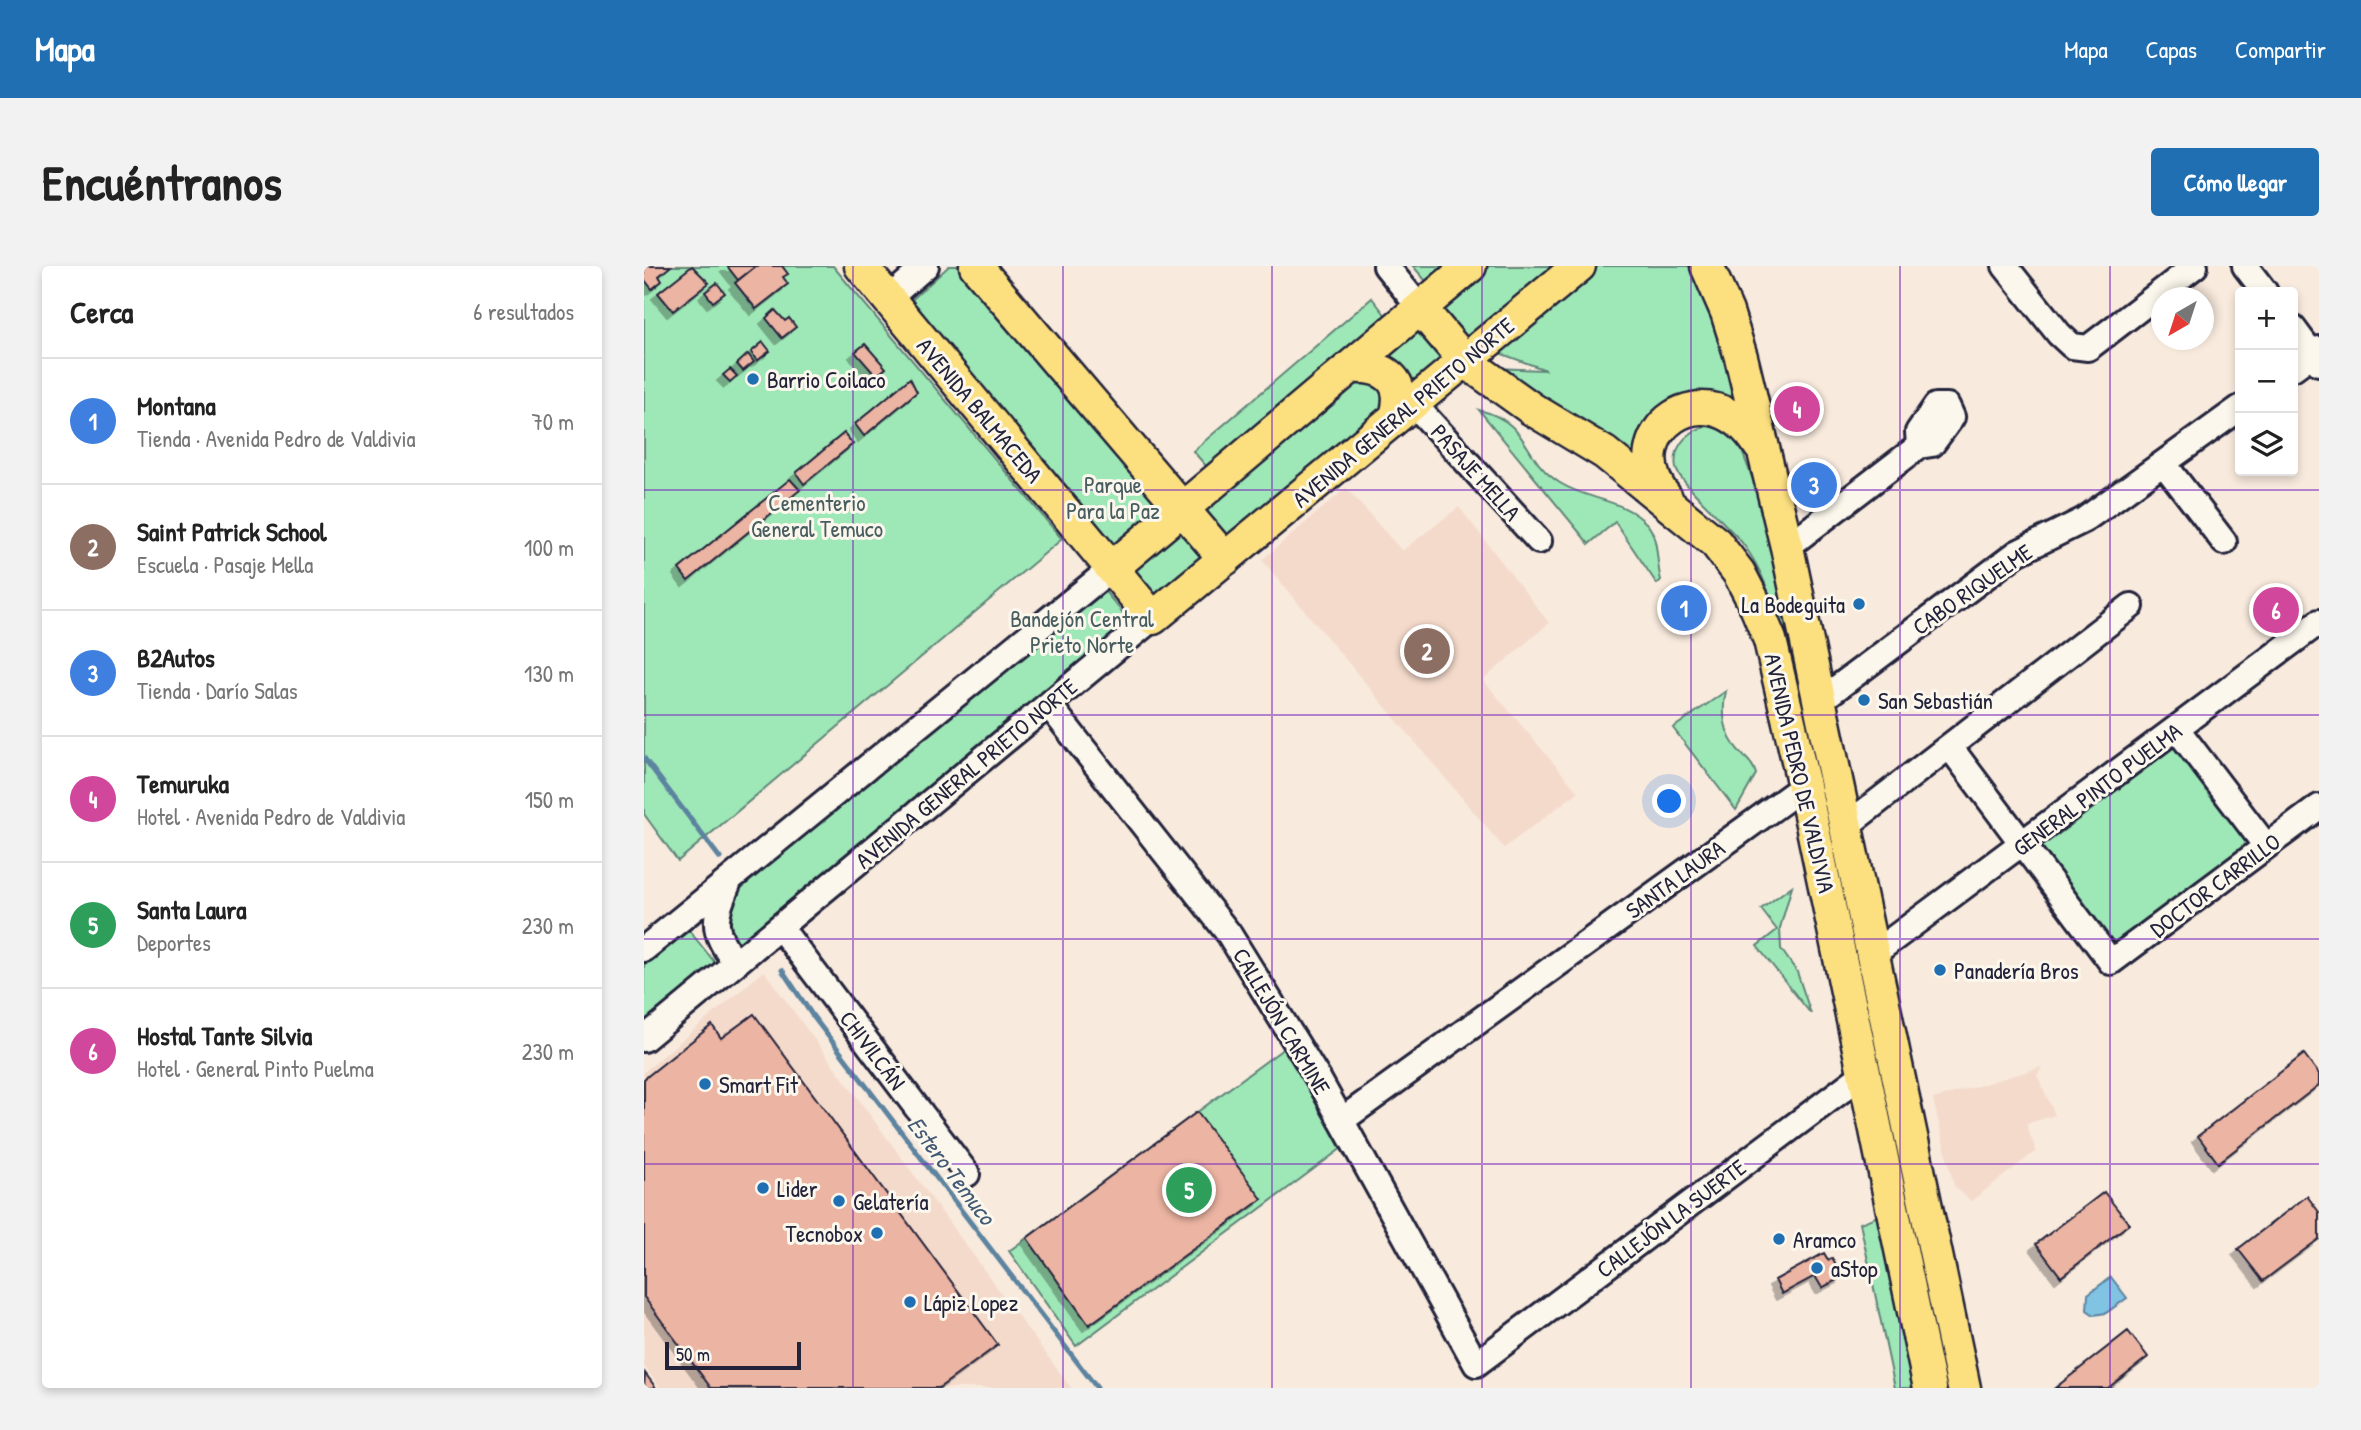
<!DOCTYPE html>
<html lang="es">
<head>
<meta charset="utf-8">
<style>
  body { margin:0; font-family:"Patrick Hand",sans-serif; background:#f2f2f2; color:#222 }
  .controls { position:absolute; right:21px; top:21px; display:grid; overflow:hidden; border-radius:7px; box-shadow:0 4px 10px #0003 }
  .controls button { width:63px; height:63px; display:grid; place-items:center; padding:0; border:0; border-bottom:2px solid #e0e0e0; background:#fff; color:#222; font:35px sans-serif }
  .compass { position:absolute; left:1507px; top:21px; width:63px; height:63px; border-radius:50%; background:#fff; box-shadow:0 4px 10px #0003; rotate:219deg }
  .scale { position:absolute; left:21px; bottom:18px; width:136px; box-sizing:border-box; padding-left:7px; border:4px solid #22223b; border-top:0; font-size:19px; line-height:24px; white-space:nowrap; color:#22223b; -webkit-text-stroke:5px #fbf7ec; paint-order:stroke }
  .you { position:absolute; left:1026px; top:536px; width:24px; height:24px; margin:-18px; border:5px solid #fff; border-radius:50%; background:#1a73e8; box-shadow:0 0 0 10px #1a73e833 }
  .badge { display:grid; place-items:center; width:46px; height:46px; border-radius:50%; background:#1f6fb2; color:#fff; font-size:23px; font-weight:700 }
  .pin { position:absolute; translate:-50% -50%; border:4px solid #fff; box-shadow:0 2px 7px #0006 }
  .list { margin:0; padding:0; list-style:none }
  h2 { display:flex; justify-content:space-between; align-items:center; height:91px; margin:0; padding:0 28px; font-size:30px }
  h2 small { font-size:23px; font-weight:400; color:#767676 }
  .list li { display:grid; grid-template-columns:46px 1fr auto; gap:21px; align-items:center; box-sizing:border-box; height:126px; padding:0 28px; border-top:2px solid #e0e0e0 }
  .list b { display:block; font-size:26px; white-space:nowrap }
  .list p { margin:0; font-size:23px; white-space:nowrap; color:#767676 }
  .list em { font-size:23px; font-style:normal; color:#767676 }
  .icon { flex:none; width:38px; height:38px; fill:none; stroke:currentColor; stroke-width:2; stroke-linecap:round; stroke-linejoin:round }
  .map { position:relative; flex:none; width:1675px; height:1122px; overflow:hidden; border-radius:7px }
  header { display:flex; align-items:center; gap:42px; box-sizing:border-box; height:98px; padding:0 35px; background:#1f6fb2; color:#fff }
  header strong { font-size:33px }
  nav { display:flex; gap:38px; margin-inline-start:auto; font-size:24px }
  .intro { display:flex; align-items:center; justify-content:space-between; box-sizing:border-box; height:168px; padding:0 42px }
  h1 { margin:0; font-size:49px }
  .button { padding:18px 32px; border-radius:7px; background:#1f6fb2; color:#fff; font-size:24px; font-weight:700 }
  main { display:flex; gap:42px; padding:0 42px }
  aside { flex:1; background:#fff; border-radius:7px; box-shadow:0 4px 10px #0003 }
  .map>svg:first-child { display:block }
  .built { fill:#f4dacb }
  .green { fill:#9ee8b7; stroke:#608579; stroke-width:2 }
  .water { fill:#81c3e2; stroke:#5b839f; stroke-width:2 }
  .lines { fill:none; stroke-linecap:round; stroke-linejoin:round }
  .stream { stroke:#5b839f; stroke-width:5 }
  .building { fill:#ecb4a2; stroke:#22223b; stroke-width:2; filter:url(#shadow) }
  .minor-casing { stroke:#22223b; stroke-width:30 }
  .major-casing { stroke:#22223b; stroke-width:37 }
  .minor { stroke:#fbf7ec; stroke-width:24 }
  .major { stroke:#fce080; stroke-width:32 }
  .grid { fill:none; stroke:#7b2cbf; stroke-width:2; stroke-opacity:0.55 }
  .poi-dot { fill:#1f6fb2; stroke:#fbf7ec; stroke-width:2.5 }
  .labels { text-anchor:middle; dominant-baseline:central; stroke-width:6; stroke-linejoin:round; paint-order:stroke }
  .poi-label { font-size:23px; fill:#22223b; stroke:#fbf7ec; text-anchor:start }
  .street-label { font-size:23px; fill:#22223b; stroke:#fbf7ec }
  .park-label { font-size:23px; fill:#475d60; stroke:#fbf7ec }
  .water-label { font-size:24px; font-style:italic; fill:#435a75; stroke:#fbf7ec }
</style>
</head>
<body>
<header>
<strong>Mapa</strong>
<nav><a>Mapa</a><a>Capas</a><a>Compartir</a></nav>
</header>
<div class="intro"><h1>Encuéntranos</h1><a class="button">Cómo llegar</a></div>
<main>
<aside>
<h2>Cerca<small>6 resultados</small></h2>
<ul class="list">
<li><span class="badge" style="background:#3f7fe0">1</span><div><b>Montana</b><p>Tienda · Avenida Pedro de Valdivia</p></div><em>70 m</em></li>
<li><span class="badge" style="background:#8d6e63">2</span><div><b>Saint Patrick School</b><p>Escuela · Pasaje Mella</p></div><em>100 m</em></li>
<li><span class="badge" style="background:#3f7fe0">3</span><div><b>B2Autos</b><p>Tienda · Darío Salas</p></div><em>130 m</em></li>
<li><span class="badge" style="background:#d1479c">4</span><div><b>Temuruka</b><p>Hotel · Avenida Pedro de Valdivia</p></div><em>150 m</em></li>
<li><span class="badge" style="background:#2e9e5b">5</span><div><b>Santa Laura</b><p>Deportes</p></div><em>230 m</em></li>
<li><span class="badge" style="background:#d1479c">6</span><div><b>Hostal Tante Silvia</b><p>Hotel · General Pinto Puelma</p></div><em>230 m</em></li>
</ul>
</aside>
<div class="map">
<svg width="1675" height="1122" viewBox="0 0 1675 1122">
  <defs>
    <filter id="shadow"><feDropShadow dx="-6" dy="6" stdDeviation="0" flood-color="#0004"/></filter>
  </defs>
  <rect width="100%" height="100%" fill="#f8eadd"/>
  <filter id="ink" filterUnits="userSpaceOnUse"><feTurbulence type="fractalNoise" baseFrequency=".0143" numOctaves="2"/><feDisplacementMap in="SourceGraphic" scale="14" xChannelSelector="R" yChannelSelector="G"/><feConvolveMatrix kernelMatrix="1 2 1 2 8 2 1 2 1" color-interpolation-filters="sRGB"/></filter>
  <g filter="url(#ink)">
    <path class="built" d="M 702,222 L 758,285 L 815,241 L 905,357 L 839,414 L 934,526 L 860,582 L 618,294 Z
      M 120,705 L 427,1122 L 16,1122 L 0,1100 L 0,806 Z
      M 1398,801 L 1393,809 L 1411,849 L 1382,858 L 1392,885 L 1327,935 L 1310,920 L 1289,833 Z"/>
    <path class="green" d="M 0,0 L 189,0 L 418,273 L 34,595 L 0,548 Z
      M 305,0 L 318,0 L 528,240 L 469,292 L 262,39 Z
      M 769,0 L 810,0 L 786,20 Z
      M 836,0 L 920,0 L 825,79 L 791,37 Z
      M 948,0 L 1054,0 L 1103,141 C 1076,129 1033,114 1013,145 C 1004,159 1001,182 996,198 L 846,102 L 902,104 L 847,84 Z
      M 728,32 L 747,56 L 569,208 L 549,185 Z
      M 773,52 L 807,95 L 585,275 L 565,250 L 558,231 Z
      M 835,144 C 888,157 877,193 916,217 C 945,235 978,232 1003,258 C 1015,271 1012,297 1017,314 L 1013,318 L 971,256 L 945,278 Z
      M 1069,159 L 1091,167 L 1117,235 L 1172,449 C 1165,437 1155,425 1150,412 C 1130,364 1133,323 1099,278 C 1087,262 1034,215 1032,202 C 1028,178 1047,162 1069,159 Z
      M 533,252 L 569,294 L 512,340 L 478,297 Z
      M 454,317 L 489,359 L 90,684 L 80,667 L 86,623 Z
      M 1082,425 C 1077,446 1080,469 1095,485 C 1102,493 1109,497 1112,508 L 1092,544 L 1029,462 Z
      M 1533,479 L 1608,578 L 1470,682 L 1395,583 Z
      M 1148,620 L 1136,662 L 1137,683 L 1153,706 L 1167,748 L 1113,680 L 1133,664 L 1117,643 Z
      M 44,663 L 72,698 L 0,758 L 0,699 Z
      M 647,777 L 706,876 L 432,1080 L 365,985 Z
      M 1239,948 L 1271,1122 L 1251,1122 L 1216,957 Z"/>
    <path class="water" d="M 1467,1011 L 1483,1032 L 1462,1047 L 1450,1049 L 1443,1044 L 1444,1028 Z"/>
    <g class="lines">
      <path class="stream" d="M 0,492 L 76,592
        M 138,704 L 168,749 L 453,1122"/>
    </g>
    <path class="building" d="M 0,0 L 27,0 L 15,10 L 18,15 L 8,23 L 0,13 Z
      M 48,0 L 65,17 L 29,45 L 14,27 Z
      M 83,0 L 112,0 L 94,14 Z
      M 112,0 L 138,0 L 144,8 L 139,11 L 144,18 L 112,43 L 91,17 Z
      M 73,17 L 81,27 L 69,36 L 61,26 Z
      M 131,44 L 141,55 L 145,52 L 152,61 L 138,72 L 122,52 Z
      M 119,76 L 126,85 L 113,95 L 107,86 Z
      M 221,78 L 242,102 L 232,110 L 211,86 Z
      M 104,88 L 110,96 L 99,105 L 93,98 Z
      M 86,103 L 93,110 L 86,116 L 79,109 Z
      M 266,112 L 273,126 L 220,170 L 211,158 Z
      M 200,167 L 209,178 L 160,218 L 152,207 Z
      M 146,213 L 156,224 L 44,315 L 35,303 Z
      M 110,748 L 354,1079 L 295,1122 L 67,1122 L 0,1031 L 0,813 L 68,759 L 77,772 Z
      M 1660,788 L 1675,808 L 1675,819 L 1574,897 L 1554,870 Z
      M 553,846 L 618,933 L 445,1059 L 383,972 Z
      M 1460,926 L 1485,958 L 1417,1011 L 1392,978 Z
      M 1663,930 L 1675,946 L 1675,973 L 1619,1015 L 1594,983 Z
      M 1180,987 L 1184,994 L 1188,992 L 1198,1011 L 1178,1022 L 1171,1010 L 1138,1028 L 1131,1014 Z
      M 1484,1065 L 1504,1091 L 1464,1122 L 1411,1122 Z
      M 1,1107 L 12,1122 L 0,1122 Z"/>
    <g class="lines">
      <defs>
        <path id="minor" d="M 742,0 L 776,42
          M 1361,0 L 1415,68 L 1428,80 L 1444,82 L 1551,0
          M 1601,0 L 1621,26
          M 244,33 L 282,0
          M 1649,62 L 1675,97
          M 1649,102 L 1675,83
          M 769,137 L 895,275
          M 1520,198 L 1580,276
          M 1143,281 L 1275,180 L 1288,178 L 1308,151 L 1303,140 L 1292,140 L 1274,166 L 1275,180
          M 1177,434 L 1373,287 L 1440,254 L 1596,142
          M 405,439 L 585,668 L 675,814 L 832,1098 L 1222,806
          M 1533,463 L 1622,580
          M 1306,481 L 1467,696 L 1675,541
          M 1202,560 L 1487,340
          M 86,613 C 70,651 65,663 92,697
          M 136,661 L 323,908
          M 0,683 L 468,302
          M 1229,688 L 1675,356
          M 0,773 L 509,352
          M 698,854 L 1160,520"/>
        <path id="major" d="M 217,0 L 509,352 L 935,0
          M 332,0 L 581,293
          M 1063,0 L 1083,46 L 1097,91 L 1143,281 L 1320,1122
          M 776,42 L 821,95 L 888,143 L 961,187 L 1072,277 L 1095,307 L 1111,338 L 1126,374 L 1160,520 L 1286,1122
          M 706,101 C 741,99 763,113 752,151
          M 1022,232 C 969,169 1063,96 1116,180
          M 468,302 L 826,0"/>
      </defs>
      <use href="#minor" class="minor-casing"/>
      <use href="#major" class="major-casing"/>
      <use href="#minor" class="minor"/>
      <use href="#major" class="major"/>
    </g>
  </g>
  <path class="grid" d="M 209,0 L 209,1122M 419,0 L 419,1122M 628,0 L 628,1122M 838,0 L 838,1122M 1047,0 L 1047,1122M 1256,0 L 1256,1122M 1466,0 L 1466,1122M 0,224 L 1675,224M 0,449 L 1675,449M 0,673 L 1675,673M 0,898 L 1675,898"/>
  <g class="poi-dot">
    <circle cx="109" cy="113" r="7"/>
    <circle cx="1215" cy="338" r="7"/>
    <circle cx="1220" cy="434" r="7"/>
    <circle cx="1296" cy="704" r="7"/>
    <circle cx="61" cy="818" r="7"/>
    <circle cx="119" cy="922" r="7"/>
    <circle cx="195" cy="935" r="7"/>
    <circle cx="233" cy="967" r="7"/>
    <circle cx="1135" cy="973" r="7"/>
    <circle cx="1173" cy="1002" r="7"/>
    <circle cx="266" cy="1036" r="7"/>
  </g>
  <g class="labels">
    <g class="poi-label">
      <text x="123" y="113">Barrio Coilaco</text>
      <text x="1201" y="338" text-anchor="end">La Bodeguita</text>
      <text x="1234" y="434">San Sebastián</text>
      <text x="1310" y="704">Panadería Bros</text>
      <text x="75" y="818">Smart Fit</text>
      <text x="133" y="922">Lider</text>
      <text x="209" y="935">Gelatería</text>
      <text x="219" y="967" text-anchor="end">Tecnobox</text>
      <text x="1149" y="973">Aramco</text>
      <text x="1187" y="1002">aStop</text>
      <text x="280" y="1036">Lápiz Lopez</text>
    </g>
    <g class="street-label">
      <text transform="translate(336 144) rotate(50)">AVENIDA BALMACEDA</text>
      <text transform="translate(759 146) rotate(-40)">AVENIDA GENERAL PRIETO NORTE</text>
      <text transform="translate(832 206) rotate(48)">PASAJE MELLA</text>
      <text transform="translate(1328 323) rotate(-35)">CABO RIQUELME</text>
      <text transform="translate(322 507) rotate(-40)">AVENIDA GENERAL PRIETO NORTE</text>
      <text transform="translate(1156 507) rotate(77)">AVENIDA PEDRO DE VALDIVIA</text>
      <text transform="translate(1453 523) rotate(-37)">GENERAL PINTO PUELMA</text>
      <text transform="translate(1031 613) rotate(-36)">SANTA LAURA</text>
      <text transform="translate(1571 619) rotate(-37)">DOCTOR CARRILLO</text>
      <text transform="translate(638 755) rotate(59)">CALLEJÓN CARMINE</text>
      <text transform="translate(229 784) rotate(53)">CHIVILCÁN</text>
      <text transform="translate(1027 952) rotate(-37)">CALLEJÓN LA SUERTE</text>
    </g>
    <g class="park-label">
      <text x="469" y="218">Parque<tspan x="469" dy="26">Para la Paz</tspan></text>
      <text x="173" y="236">Cementerio<tspan x="173" dy="26">General Temuco</tspan></text>
      <text x="438" y="352">Bandejón Central<tspan x="438" dy="26">Prieto Norte</tspan></text>
    </g>
    <g class="water-label">
      <text transform="translate(308 904) rotate(53)">Estero Temuco</text>
    </g>
  </g>
</svg>
<div class="controls">
<button>+</button>
<button>−</button>
<button><svg class="icon" aria-label="layers" viewBox="0 0 24 24"><path d="M12 4l9 5-9 5-9-5zM3 14l9 5 9-5"/></svg></button>
</div>
<svg class="compass" viewBox="-18 -18 36 36"><path d="M0-13l5 13h-10z" fill="#e53935"/><path d="M0 13l5-13h-10z" fill="#767676"/></svg>
<div class="scale">50 m</div>
<div class="you"></div>
<div class="pin badge" style="left:1040px;top:342px;background:#3f7fe0">1</div>
<div class="pin badge" style="left:783px;top:385px;background:#8d6e63">2</div>
<div class="pin badge" style="left:1170px;top:219px;background:#3f7fe0">3</div>
<div class="pin badge" style="left:1153px;top:143px;background:#d1479c">4</div>
<div class="pin badge" style="left:545px;top:924px;background:#2e9e5b">5</div>
<div class="pin badge" style="left:1632px;top:344px;background:#d1479c">6</div>
</div>
</main>
</body>
</html>
